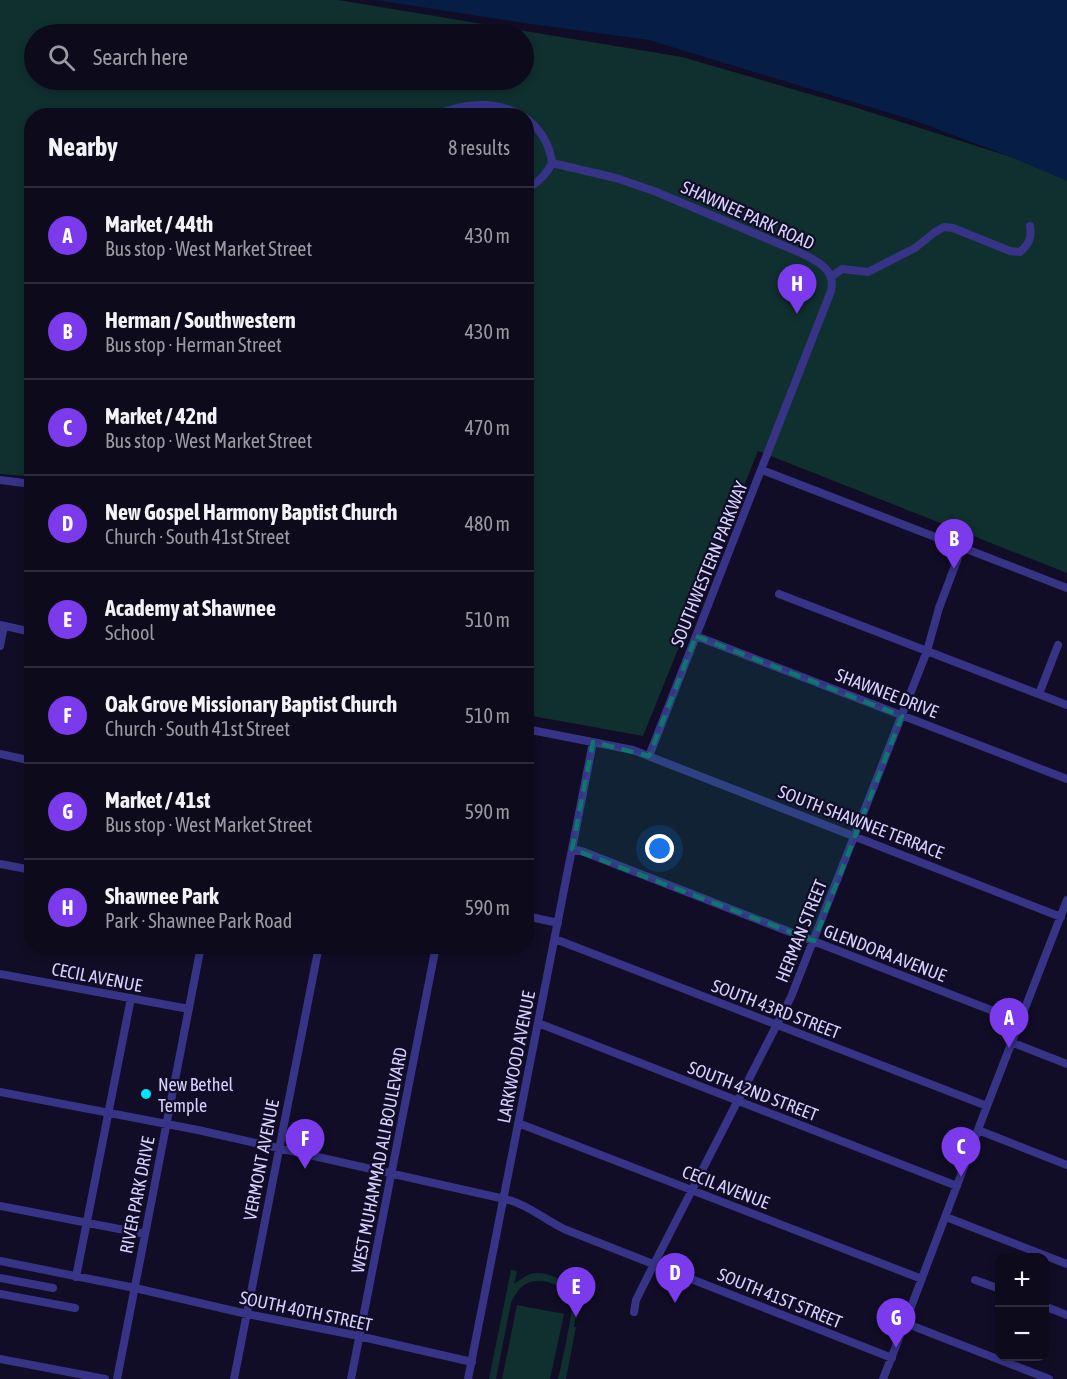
<!DOCTYPE html>
<html lang="en">
<head>
<meta charset="utf-8">
<style>
  body { margin:0; font-family:"Asap Condensed",sans-serif; background:#1b1829; color:#f1f3f6 }
  .controls { position:absolute; right:18px; bottom:18px; display:grid; overflow:hidden; border-radius:12px; box-shadow:0 3px 9px #0003 }
  .controls button { width:54px; height:54px; display:grid; place-items:center; padding:0; border:0; border-bottom:2px solid #2d2b3b; background:#0d0a1c; color:#f1f3f6; font:30px sans-serif }
  .you { position:absolute; left:660px; top:849px; width:21px; height:21px; margin:-15px; border:4px solid #fff; border-radius:50%; background:#1a73e8; box-shadow:0 0 0 9px #1a73e833 }
  .badge { display:grid; place-items:center; width:39px; height:39px; border-radius:50%; background:#7c3aed; color:#fff; font-size:20px; font-weight:700 }
  .pin { position:absolute; translate:-50% -50px; filter:drop-shadow(0 2px 3px #0008) }
  .pin::after { content:''; position:absolute; top:32px; width:21px; height:18px; background:inherit; clip-path:polygon(0 0,100% 0,50% 100%) }
  .list { margin:0; padding:0; list-style:none }
  h2 { display:flex; justify-content:space-between; align-items:center; height:78px; margin:0; padding:0 24px; font-size:26px }
  h2 small { font-size:20px; font-weight:400; color:#9a9aa3 }
  .list li { display:grid; grid-template-columns:39px 1fr auto; gap:18px; align-items:center; box-sizing:border-box; height:96px; padding:0 24px; border-top:2px solid #2d2b3b }
  .list b { display:block; font-size:22px; white-space:nowrap }
  .list p { margin:0; font-size:20px; white-space:nowrap; color:#9a9aa3 }
  .list em { font-size:20px; font-style:normal; color:#9a9aa3 }
  .icon { flex:none; width:33px; height:33px; fill:none; stroke:currentColor; stroke-width:2; stroke-linecap:round; stroke-linejoin:round }
  .map { position:relative; flex:none; width:1067px; height:1379px; overflow:hidden }
  .search { position:absolute; background:#0d0a1c; box-shadow:0 3px 9px #0003; left:24px; top:24px; width:510px; height:66px; display:flex; align-items:center; gap:15px; box-sizing:border-box; padding:0 21px; border-radius:33px; color:#9a9aa3; font-size:22px }
  .panel { position:absolute; background:#0d0a1c; box-shadow:0 3px 9px #0003; left:24px; top:108px; width:510px; height:846px; border-radius:24px }
  .map>svg:first-child { display:block }
  .green { fill:#0f302f; fill-rule:evenodd }
  .water { fill:#061d46 }
  .lines { fill:none; stroke-linecap:round; stroke-linejoin:round }
  .minor { stroke:#373488; stroke-width:8 }
  .marked { fill:#0f766e; fill-opacity:0.2; stroke:#0f766e; stroke-width:4.5; stroke-dasharray:12 8; stroke-linejoin:round }
  .poi-dot { fill:#00e4fc; stroke:#110d26; stroke-width:2 }
  .labels { text-anchor:middle; dominant-baseline:central; stroke-width:4.5; stroke-linejoin:round; paint-order:stroke }
  .street-label { font-size:18px; fill:#d7d1ff; stroke:#110d26 }
  .poi-label { font-size:18px; fill:#d7d1ff; stroke:#110d26; text-anchor:start }
</style>
</head>
<body>
<div class="map">
<svg width="1067" height="1379" viewBox="0 0 1067 1379">
  <rect width="100%" height="100%" fill="#110d26"/>
  <path class="green" d="M 0,0 L 338,0 L 682,57 L 854,107 L 1011,157 L 1067,177 L 1067,573 L 758,451 L 643,736 L 527,715 L 526,116 L 32,116 L 31,478 L 24,476 L 0,474 ZM 34,34 L 524,34 L 524,80 L 34,80 Z
    M 511,1270 L 517,1271 L 514,1284 C 519,1281 525,1276 530,1274 C 537,1272 543,1273 549,1275 C 570,1281 579,1297 577,1318 L 575,1318 L 574,1327 L 576,1327 L 566,1379 L 558,1379 C 561,1367 563,1355 566,1343 C 567,1334 570,1324 571,1315 C 573,1294 558,1280 537,1281 C 523,1281 516,1292 511,1303 L 496,1379 L 489,1379 Z
    M 517,1305 L 564,1314 L 550,1379 L 502,1379 Z"/>
  <path class="water" d="M 376,0 L 1067,0 L 1067,181 L 1011,157 L 916,121 L 649,40 L 531,24 Z"/>
  <g class="lines">
    <path class="minor" d="M 441,116 L 443,112 C 470,103 498,101 522,116
      M 526,118 C 541,130 550,145 552,163 C 547,175 537,183 526,190
      M 552,163 L 616,178 L 654,191 L 801,253 C 817,261 836,269 831,291 L 649,756
      M 831,277 L 842,269 L 868,272 L 915,248 L 935,232 L 944,227 L 953,228 L 1010,251 L 1020,252 C 1029,244 1032,238 1030,226
      M 762,470 L 1067,588
      M 0,480 L 32,484
      M 779,594 L 1067,705
      M 0,625 L 32,632
      M 696,636 L 1067,779
      M 0,646 L 4,626
      M 1039,694 L 1058,645
      M 526,729 L 633,750 L 1061,917
      M 0,754 L 32,761
      M 572,849 L 584,852 L 1019,1021
      M 0,864 L 32,870
      M 526,916 L 558,923
      M 555,939 L 987,1106
      M 0,974 L 189,1009
      M 538,1023 L 957,1186
      M 1011,1042 L 1067,1064
      M 0,1092 L 198,1130 L 509,1200 C 530,1206 545,1220 564,1229 L 892,1358
      M 518,1123 L 922,1279
      M 978,1130 L 1067,1165
      M 0,1206 L 145,1234
      M 946,1217 L 1067,1264
      M 0,1261 L 135,1288 L 247,1314 L 354,1335 L 472,1362
      M 76,1277 L 131,998
      M 0,1278 L 53,1288
      M 975,1280 L 1000,1289
      M 0,1294 L 75,1308
      M 1044,1306 L 1067,1315
      M 634,1312 L 636,1300 L 654,1264 L 791,997 L 927,651 L 939,608 L 962,547
      M 905,1323 L 1049,1379
      M 0,1359 L 105,1379
      M 117,1379 L 201,946
      M 234,1379 L 319,946
      M 351,1379 L 436,946
      M 468,1379 L 593,742
      M 883,1379 L 905,1323 L 987,1106 L 1067,900"/>
  </g>
  <path class="marked" d="M 696,636 L 902,716 L 814,941 L 572,849 L 593,742 L 649,756 Z"/>
  <circle class="poi-dot" cx="146" cy="1094" r="6"/>
  <g class="labels">
    <g class="street-label">
      <text transform="translate(748 215) rotate(24)">SHAWNEE PARK ROAD</text>
      <text transform="translate(709 564) rotate(-68)">SOUTHWESTERN PARKWAY</text>
      <text transform="translate(887 693) rotate(21)">SHAWNEE DRIVE</text>
      <text transform="translate(861 822) rotate(21)">SOUTH SHAWNEE TERRACE</text>
      <text transform="translate(801 931) rotate(-68)">HERMAN STREET</text>
      <text transform="translate(885 953) rotate(21)">GLENDORA AVENUE</text>
      <text transform="translate(97 977) rotate(11)">CECIL AVENUE</text>
      <text transform="translate(776 1009) rotate(21)">SOUTH 43RD STREET</text>
      <text transform="translate(516 1057) rotate(-79)">LARKWOOD AVENUE</text>
      <text transform="translate(753 1091) rotate(21)">SOUTH 42ND STREET</text>
      <text transform="translate(261 1160) rotate(-79)">VERMONT AVENUE</text>
      <text transform="translate(379 1160) rotate(-79)">WEST MUHAMMAD ALI BOULEVARD</text>
      <text transform="translate(726 1187) rotate(21)">CECIL AVENUE</text>
      <text transform="translate(137 1195) rotate(-79)">RIVER PARK DRIVE</text>
      <text transform="translate(780 1298) rotate(22)">SOUTH 41ST STREET</text>
      <text transform="translate(306 1311) rotate(12)">SOUTH 40TH STREET</text>
    </g>
    <g class="poi-label">
      <text x="158" y="1084">New Bethel<tspan x="158" dy="21">Temple</tspan></text>
    </g>
  </g>
</svg>
<div class="controls">
<button>+</button>
<button>−</button>
</div>
<div class="you"></div>
<div class="pin badge" style="left:1009px;top:1048px">A</div>
<div class="pin badge" style="left:954px;top:569px">B</div>
<div class="pin badge" style="left:961px;top:1177px">C</div>
<div class="pin badge" style="left:675px;top:1303px">D</div>
<div class="pin badge" style="left:576px;top:1317px">E</div>
<div class="pin badge" style="left:305px;top:1169px">F</div>
<div class="pin badge" style="left:896px;top:1348px">G</div>
<div class="pin badge" style="left:797px;top:314px">H</div>
<div class="search"><svg class="icon" aria-label="search" viewBox="0 0 24 24"><circle cx="10" cy="10" r="6"/><path d="M15 15l6 6"/></svg>Search here</div>
<section class="panel">
<h2>Nearby<small>8 results</small></h2>
<ul class="list">
<li><span class="badge">A</span><div><b>Market / 44th</b><p>Bus stop · West Market Street</p></div><em>430 m</em></li>
<li><span class="badge">B</span><div><b>Herman / Southwestern</b><p>Bus stop · Herman Street</p></div><em>430 m</em></li>
<li><span class="badge">C</span><div><b>Market / 42nd</b><p>Bus stop · West Market Street</p></div><em>470 m</em></li>
<li><span class="badge">D</span><div><b>New Gospel Harmony Baptist Church</b><p>Church · South 41st Street</p></div><em>480 m</em></li>
<li><span class="badge">E</span><div><b>Academy at Shawnee</b><p>School</p></div><em>510 m</em></li>
<li><span class="badge">F</span><div><b>Oak Grove Missionary Baptist Church</b><p>Church · South 41st Street</p></div><em>510 m</em></li>
<li><span class="badge">G</span><div><b>Market / 41st</b><p>Bus stop · West Market Street</p></div><em>590 m</em></li>
<li><span class="badge">H</span><div><b>Shawnee Park</b><p>Park · Shawnee Park Road</p></div><em>590 m</em></li>
</ul>
</section>
</div>
</body>
</html>
